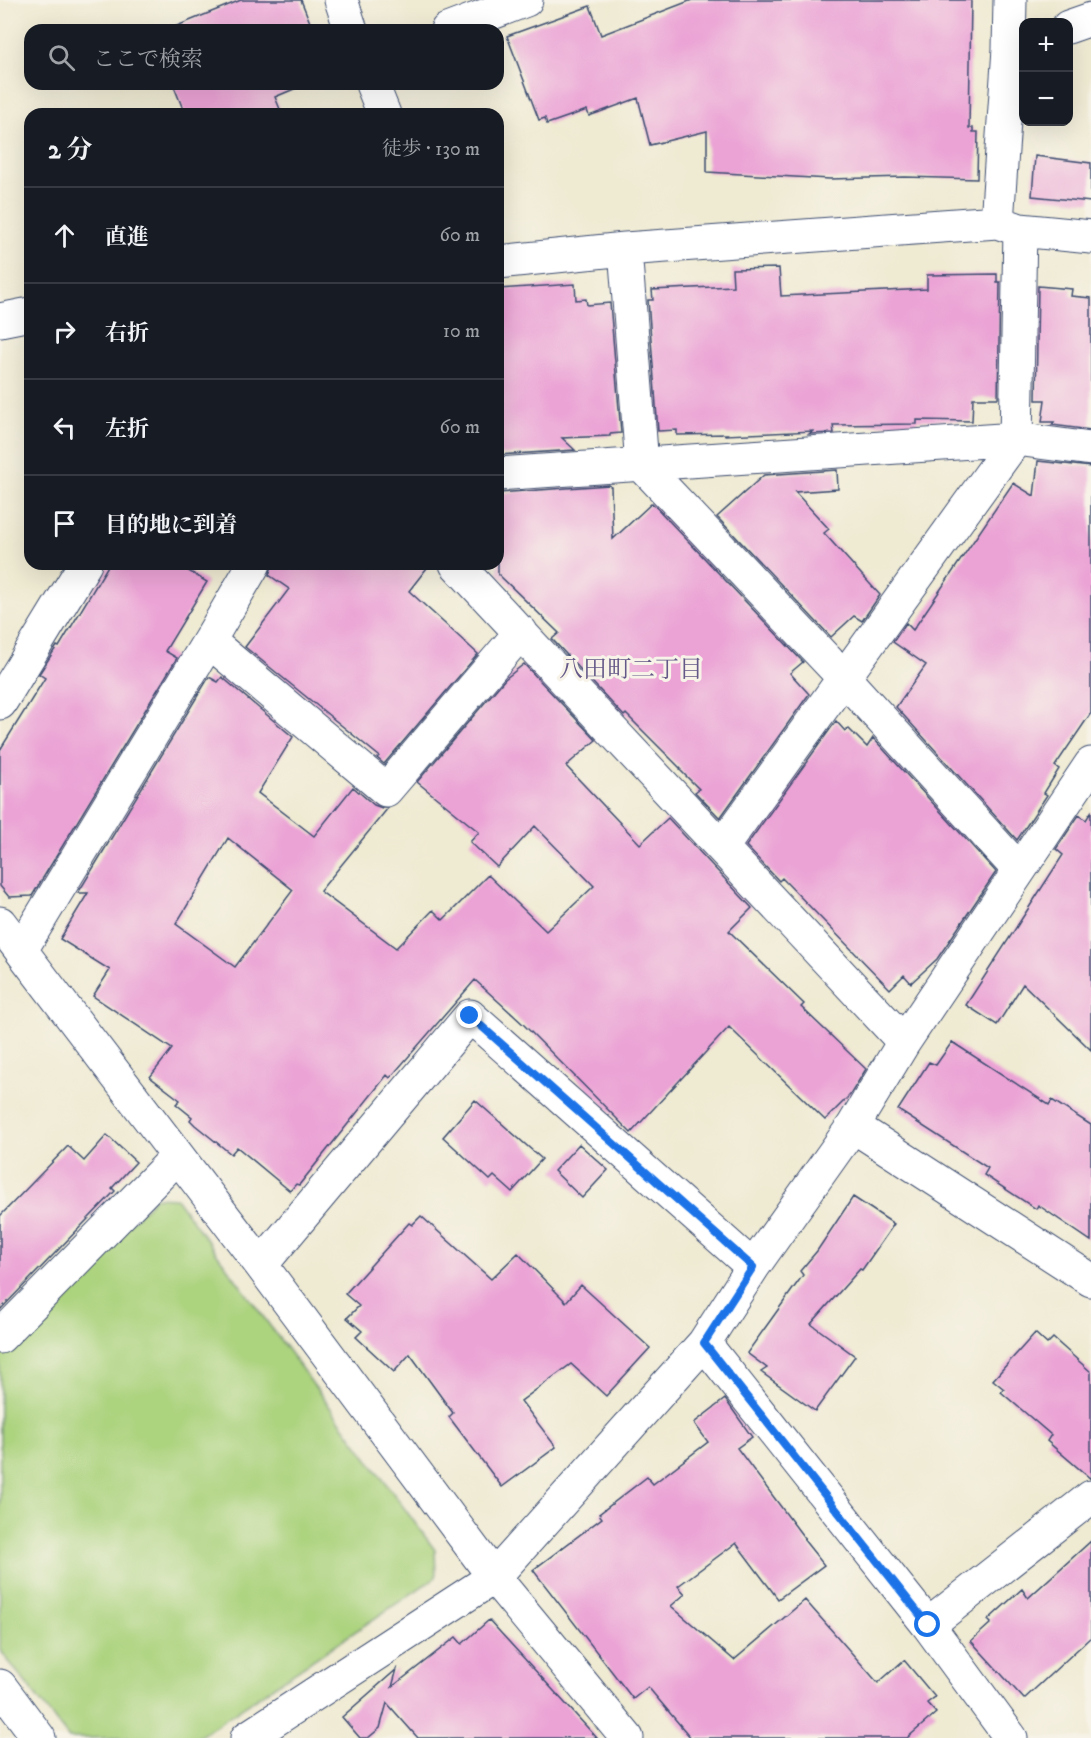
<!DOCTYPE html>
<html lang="ja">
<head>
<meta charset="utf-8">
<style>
  body { margin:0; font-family:"IM FELL DW Pica","Noto Serif JP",serif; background:#20242c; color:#f1f3f6 }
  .controls { position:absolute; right:18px; top:18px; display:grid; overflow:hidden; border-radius:12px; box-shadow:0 6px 24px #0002 }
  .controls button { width:54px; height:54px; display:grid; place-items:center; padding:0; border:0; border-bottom:2px solid #363941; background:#171b24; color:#f1f3f6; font:30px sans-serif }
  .stop { position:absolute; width:18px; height:18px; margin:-14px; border:4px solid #1a73e8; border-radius:50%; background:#fff }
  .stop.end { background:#1a73e8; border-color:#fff; box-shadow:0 2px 6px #0008 }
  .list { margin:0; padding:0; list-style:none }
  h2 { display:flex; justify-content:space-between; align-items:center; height:78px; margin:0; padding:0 24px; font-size:26px }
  h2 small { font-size:20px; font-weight:400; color:#9ea1a6 }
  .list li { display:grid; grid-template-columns:39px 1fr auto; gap:18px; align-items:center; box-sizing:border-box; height:96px; padding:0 24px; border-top:2px solid #363941 }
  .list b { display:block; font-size:22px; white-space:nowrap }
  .list em { font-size:20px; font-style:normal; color:#9ea1a6 }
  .icon { flex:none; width:33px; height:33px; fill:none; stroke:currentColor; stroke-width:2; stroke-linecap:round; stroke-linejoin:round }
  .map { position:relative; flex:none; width:1091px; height:1738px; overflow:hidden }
  .search { position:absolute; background:#171b24; box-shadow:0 6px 24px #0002; left:24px; top:24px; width:480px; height:66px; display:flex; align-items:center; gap:15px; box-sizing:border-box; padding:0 21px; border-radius:18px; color:#9ea1a6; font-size:22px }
  .panel { position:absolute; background:#171b24; box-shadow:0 6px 24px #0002; left:24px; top:108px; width:480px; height:462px; border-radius:18px }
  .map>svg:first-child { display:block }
  .green { fill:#acd37e; stroke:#64816e; stroke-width:1.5 }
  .building { fill:#eba3d5; fill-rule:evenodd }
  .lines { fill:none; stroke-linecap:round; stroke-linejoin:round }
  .minor-casing { stroke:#3b4b6f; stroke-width:35 }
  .minor { stroke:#fff; stroke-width:33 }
  .route { stroke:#1a73e8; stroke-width:8 }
  .labels { text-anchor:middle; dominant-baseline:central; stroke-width:6; stroke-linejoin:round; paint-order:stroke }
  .neighbourhood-label { font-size:24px; fill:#645888; stroke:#f7f3e8 }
</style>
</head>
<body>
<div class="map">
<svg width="1091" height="1738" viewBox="0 0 1091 1738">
  <rect width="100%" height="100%" fill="#f7f3e8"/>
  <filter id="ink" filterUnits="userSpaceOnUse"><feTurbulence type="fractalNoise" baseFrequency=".0167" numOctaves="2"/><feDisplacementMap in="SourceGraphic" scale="12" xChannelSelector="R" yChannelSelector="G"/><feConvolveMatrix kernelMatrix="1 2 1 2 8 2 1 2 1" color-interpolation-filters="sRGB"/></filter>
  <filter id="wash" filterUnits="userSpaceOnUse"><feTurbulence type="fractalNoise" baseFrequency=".008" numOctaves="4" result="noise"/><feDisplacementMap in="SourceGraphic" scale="24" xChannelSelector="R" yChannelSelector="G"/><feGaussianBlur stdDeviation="1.35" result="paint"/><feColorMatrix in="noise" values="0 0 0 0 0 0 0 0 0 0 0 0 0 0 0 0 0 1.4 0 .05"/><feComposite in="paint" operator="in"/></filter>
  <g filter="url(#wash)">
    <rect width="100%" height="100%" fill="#efead2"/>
    <path class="green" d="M 156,1197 L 176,1198 L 435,1550 L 436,1577 L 197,1738 L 69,1738 L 0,1650 L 0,1357 Z"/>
    <g id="blocks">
      <path class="building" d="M 241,0 L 301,0 L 313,30 L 167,30 Z
        M 692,0 L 971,0 L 969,128 L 973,128 L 973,132 L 978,132 L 977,179 L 905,177 L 830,179 L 707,172 L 707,131 L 650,145 L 638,98 L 589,116 L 587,110 L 547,124 L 545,118 L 539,120 L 507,36 L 590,6 L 601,35 Z
        M 173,84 L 306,84 L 275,97 L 282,114 L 185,114 Z
        M 1035,156 L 1091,163 L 1091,202 L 1032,196 Z
        M 779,268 L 781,296 L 927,289 L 927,275 L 997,274 L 997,282 L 1000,282 L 998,398 L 973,398 L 972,421 L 917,420 L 917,424 L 833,425 L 834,433 L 809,434 L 813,431 L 726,435 L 727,434 L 677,435 L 677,430 L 658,431 L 648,300 L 653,300 L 652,290 L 733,286 L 732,269 Z
        M 575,284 L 576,300 L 586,299 L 587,305 L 610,303 L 621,433 L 610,434 L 610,436 L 562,438 L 575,450 L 498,455 L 498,289 Z
        M 1038,286 L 1072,289 L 1071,296 L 1091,298 L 1091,430 L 1052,425 L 1054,422 L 1042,422 L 1045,400 L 1036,400 Z
        M 1038,461 L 1091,467 L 1091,713 L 1055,766 L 1059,769 L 1044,793 L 1047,795 L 1017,840 L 896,707 L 926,665 L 893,642 L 906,623 L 913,630 L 1013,483 L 1034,496 Z
        M 837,470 L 838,489 L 795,492 L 829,529 L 824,533 L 880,595 L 862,621 L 854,616 L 831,637 L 717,517 L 764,475 Z
        M 609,485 L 611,487 L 613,539 L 652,503 L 803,662 L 790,673 L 809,694 L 720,818 L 695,792 L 699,789 L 680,770 L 681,769 L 626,714 L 624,716 L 552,639 L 559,633 L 498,574 L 498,493 Z
        M 109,564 L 177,564 L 207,582 L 165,651 L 177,658 L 32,896 L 9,897 L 0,886 L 0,750 L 45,678 L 39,674 L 57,646 L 59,647 Z
        M 273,564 L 430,564 L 409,591 L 478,654 L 384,764 L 377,758 L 379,756 L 245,647 L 289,589 L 269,575 Z
        M 524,664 L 596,740 L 566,766 L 640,844 L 668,818 L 752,908 L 729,931 L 804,1004 L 801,1007 L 866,1069 L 850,1095 L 825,1120 L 729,1027 L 631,1133 L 524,1025 L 475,980 L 390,1078 L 387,1075 L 299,1185 L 296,1184 L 290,1191 L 237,1147 L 231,1154 L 195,1125 L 190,1120 L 192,1117 L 176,1104 L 180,1100 L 150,1077 L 172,1049 L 93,996 L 110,970 L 60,939 L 88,893 L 78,893 L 209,677 L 218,682 L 222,677 L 293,737 L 258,793 L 314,836 L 353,787 L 374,805 L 382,808 L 388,808 L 320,891 L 396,948 L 433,910 L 443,920 L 488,875 L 546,931 L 594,886 L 535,826 L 497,867 L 470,842 L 479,832 L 417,782 L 505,679 ZM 228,838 L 293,890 L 235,967 L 176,924 Z
        M 836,721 L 845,731 L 848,728 L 867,747 L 873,738 L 996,872 L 937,959 L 911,983 L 904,975 L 890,989 L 782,878 L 779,881 L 746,846 Z
        M 1091,812 L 1091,1050 L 1023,984 L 997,1025 L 966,1005 L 1063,855 L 1056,849 L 1079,815 L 1086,820 Z
        M 952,1042 L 1049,1105 L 1052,1100 L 1091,1125 L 1091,1241 L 1038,1205 L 1036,1209 L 984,1175 L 988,1168 L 898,1110 L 929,1062 L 936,1065 Z
        M 475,1100 L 542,1159 L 512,1192 L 494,1176 L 490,1180 L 443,1137 Z
        M 107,1135 L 136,1162 L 112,1188 L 115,1191 L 0,1310 L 0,1216 L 68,1146 L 84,1161 Z
        M 579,1144 L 608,1170 L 582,1198 L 554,1171 Z
        M 853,1197 L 894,1224 L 862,1270 L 860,1269 L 811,1324 L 855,1356 L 815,1411 L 761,1372 L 767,1368 L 747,1353 L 803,1275 L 800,1271 L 817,1251 Z
        M 421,1216 L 491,1279 L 518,1253 L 566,1302 L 581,1285 L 650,1348 L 606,1396 L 571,1364 L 521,1401 L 556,1447 L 502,1487 L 449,1417 L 453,1413 L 410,1354 L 394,1372 L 356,1337 L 362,1331 L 347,1318 L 359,1306 L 345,1294 L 409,1223 L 412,1225 Z
        M 1035,1333 L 1047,1344 L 1053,1338 L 1091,1372 L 1091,1479 L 1047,1441 L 1051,1435 L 1001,1392 L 1004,1389 L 993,1380 Z
        M 725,1399 L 752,1437 L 737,1448 L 805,1539 L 804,1540 L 824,1565 L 778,1599 L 736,1543 L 678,1586 L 685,1594 L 671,1606 L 734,1660 L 805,1600 L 878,1683 L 904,1660 L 935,1697 L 927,1703 L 936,1713 L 907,1738 L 691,1738 L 648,1687 L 633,1699 L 533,1570 L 602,1518 L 599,1514 L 647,1477 L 653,1484 L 708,1442 L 694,1423 Z
        M 1091,1541 L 1091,1637 L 1024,1699 L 971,1641 L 991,1623 L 988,1620 L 1022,1589 L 1028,1598 Z
        M 489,1620 L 597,1738 L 418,1738 L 387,1703 L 380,1728 L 368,1738 L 360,1738 L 342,1717 L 397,1669 L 392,1687 L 456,1637 L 462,1644 Z"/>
    </g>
  </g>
  <g filter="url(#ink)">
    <use href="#blocks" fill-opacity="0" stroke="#3b4b6f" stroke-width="1.5"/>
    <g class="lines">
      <defs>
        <path id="minor" d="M 341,0 L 351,30
          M 1068,27 L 1091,19
          M 447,30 L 526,0
          M 372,84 L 384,114
          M 997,222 L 1009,49 L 1010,0
          M 625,249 L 642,465 L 843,677 L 1019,870
          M 498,262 L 625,249 L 997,222 L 1020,230 L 1091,237
          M 0,320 L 30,314
          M 498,474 L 1016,439 L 1091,449
          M 456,564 L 904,1042
          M 209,641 L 386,790 L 521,632
          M 0,703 L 85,564
          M 722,847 L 1016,439 L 1020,230
          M 0,923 L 261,1265 L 494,1577 L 627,1738
          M 21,950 L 209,641 L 254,564
          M 853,1126 L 1091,1280
          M 261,1265 L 470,1016 L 753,1267
          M 0,1337 L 177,1157
          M 704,1343 L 928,1625 L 1011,1738
          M 928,1625 L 1091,1497
          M 0,1686 L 39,1738
          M 247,1738 L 494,1577 L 704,1343 L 753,1267 L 853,1126 L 904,1042 L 1091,764"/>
      </defs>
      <use href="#minor" class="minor-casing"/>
      <use href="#minor" class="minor"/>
    </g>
  </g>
  <g class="lines" filter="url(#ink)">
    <path class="route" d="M 470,1016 L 753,1267 L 704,1343 L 928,1625"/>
  </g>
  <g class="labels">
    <g class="neighbourhood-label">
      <text x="631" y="670">八田町二丁目</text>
    </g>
  </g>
</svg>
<div class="controls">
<button>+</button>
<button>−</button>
</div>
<div class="stop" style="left:928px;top:1625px"></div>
<div class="stop end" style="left:470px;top:1016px"></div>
<div class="search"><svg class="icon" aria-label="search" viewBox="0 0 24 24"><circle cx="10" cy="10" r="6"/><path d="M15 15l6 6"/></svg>ここで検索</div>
<section class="panel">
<h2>2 分<small>徒歩 · 130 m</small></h2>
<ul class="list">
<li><svg class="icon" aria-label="ahead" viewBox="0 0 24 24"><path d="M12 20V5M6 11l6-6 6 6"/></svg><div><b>直進</b></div><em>60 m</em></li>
<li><svg class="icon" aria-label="right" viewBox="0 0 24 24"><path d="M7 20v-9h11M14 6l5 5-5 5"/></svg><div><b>右折</b></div><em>10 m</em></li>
<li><svg class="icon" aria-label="left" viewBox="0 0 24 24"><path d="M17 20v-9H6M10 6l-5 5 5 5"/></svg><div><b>左折</b></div><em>60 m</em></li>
<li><svg class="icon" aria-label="arrive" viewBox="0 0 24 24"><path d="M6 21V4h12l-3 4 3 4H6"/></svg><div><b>目的地に到着</b></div></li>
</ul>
</section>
</div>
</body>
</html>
